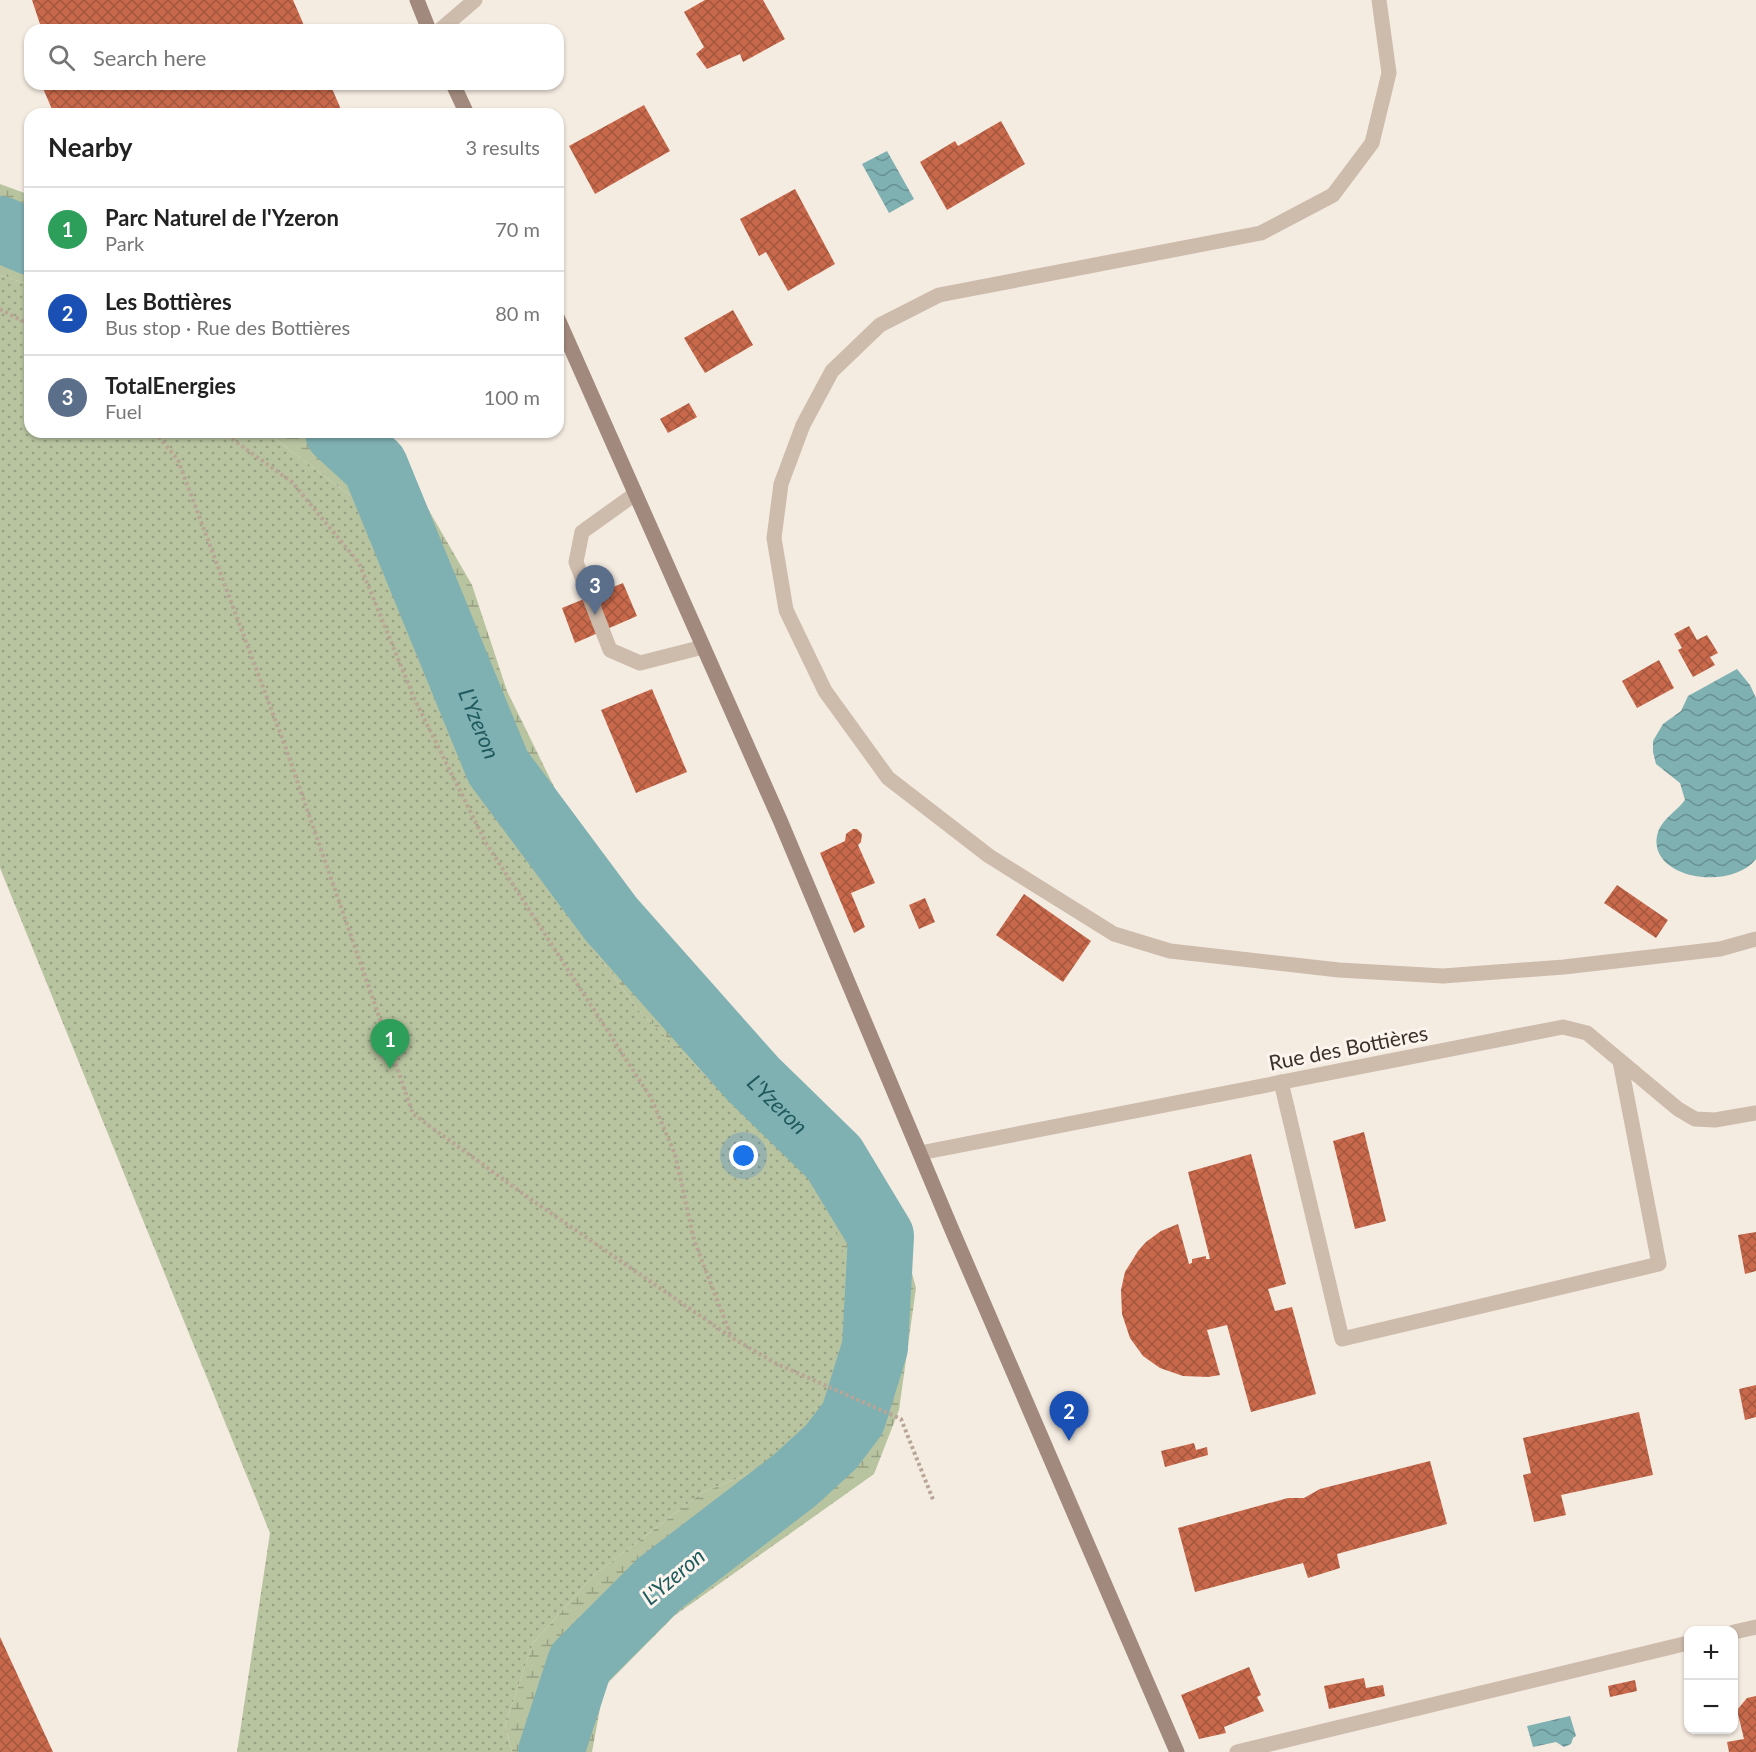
<!DOCTYPE html>
<html lang="en">
<head>
<meta charset="utf-8">
<style>
  body { margin:0; font-family:Lato,sans-serif; background:#f2f2f2; color:#222 }
  .controls { position:absolute; right:18px; bottom:18px; display:grid; overflow:hidden; border-radius:12px; box-shadow:0 2px 4px #0004 }
  .controls button { width:54px; height:54px; display:grid; place-items:center; padding:0; border:0; border-bottom:2px solid #e0e0e0; background:#fff; color:#222; font:30px sans-serif }
  .you { position:absolute; left:744px; top:1156px; width:21px; height:21px; margin:-15px; border:4px solid #fff; border-radius:50%; background:#1a73e8; box-shadow:0 0 0 9px #1a73e833 }
  .badge { display:grid; place-items:center; width:39px; height:39px; border-radius:50%; background:#1f5a5e; color:#fff; font-size:20px; font-weight:700 }
  .pin { position:absolute; translate:-50% -50px; filter:drop-shadow(0 2px 3px #0008) }
  .pin::after { content:''; position:absolute; top:32px; width:21px; height:18px; background:inherit; clip-path:polygon(0 0,100% 0,50% 100%) }
  .list { margin:0; padding:0; list-style:none }
  h2 { display:flex; justify-content:space-between; align-items:center; height:78px; margin:0; padding:0 24px; font-size:26px }
  h2 small { font-size:20px; font-weight:400; color:#767676 }
  .list li { display:grid; grid-template-columns:39px 1fr auto; gap:18px; align-items:center; box-sizing:border-box; height:84px; padding:0 24px; border-top:2px solid #e0e0e0 }
  .list b { display:block; font-size:22px; white-space:nowrap }
  .list p { margin:0; font-size:20px; white-space:nowrap; color:#767676 }
  .list em { font-size:20px; font-style:normal; color:#767676 }
  .icon { flex:none; width:33px; height:33px; fill:none; stroke:currentColor; stroke-width:2; stroke-linecap:round; stroke-linejoin:round }
  .map { position:relative; flex:none; width:1756px; height:1752px; overflow:hidden }
  .search { position:absolute; background:#fff; box-shadow:0 2px 4px #0004; left:24px; top:24px; width:540px; height:66px; display:flex; align-items:center; gap:15px; box-sizing:border-box; padding:0 21px; border-radius:18px; color:#767676; font-size:22px }
  .panel { position:absolute; background:#fff; box-shadow:0 2px 4px #0004; left:24px; top:108px; width:540px; height:330px; border-radius:18px }
  .map>svg:first-child { display:block }
  .wetland { fill:url(#wetland-marsh) }
  .park { fill:url(#park-dots) }
  .water { fill:url(#water-waves) }
  .lines { fill:none; stroke-linecap:round; stroke-linejoin:round }
  .river { stroke:#7fb0b2; stroke-width:66 }
  .building { fill:url(#building-cross-hatch) }
  .path { stroke:#b9a596; stroke-width:4; stroke-dasharray:3 3; stroke-linecap:butt }
  .service { stroke:#cdbbac; stroke-width:15 }
  .minor { stroke:#cdbbac; stroke-width:15 }
  .secondary { stroke:#a18a7d; stroke-width:15 }
  .labels { text-anchor:middle; dominant-baseline:central; stroke-width:6; stroke-linejoin:round; paint-order:stroke }
  .street-label { font-size:21px; fill:#3b302b; stroke:#fbf5ee }
  .water-label { font-size:22px; font-style:italic; fill:#1f5a5e; stroke:#fbf5ee }
</style>
</head>
<body>
<div class="map">
<svg width="1756" height="1752" viewBox="0 0 1756 1752">
  <defs>
    <pattern id="wetland-marsh" width="20" height="14" patternUnits="userSpaceOnUse" patternTransform="scale(1.5)"><rect width="20" height="14" fill="#b8c4a0"/><path d="M1 5h8M5 5V1M11 12h8M15 12V8" fill="none" stroke="#97a083"/></pattern>
    <pattern id="park-dots" width="8" height="8" patternUnits="userSpaceOnUse" patternTransform="scale(1.5)"><rect width="8" height="8" fill="#b8c4a0"/><path d="M2 2h.1M6 6h.1" fill="none" stroke="#97a083" stroke-width="1.8" stroke-linecap="round"/></pattern>
    <pattern id="water-waves" width="16" height="10" patternUnits="userSpaceOnUse" patternTransform="scale(1.5)"><rect width="16" height="10" fill="#7fb0b2"/><path d="M0 5q4-4 8 0t8 0" fill="none" stroke="#699091"/></pattern>
    <pattern id="building-cross-hatch" width="8" height="8" patternUnits="userSpaceOnUse" patternTransform="scale(1.5)"><rect width="8" height="8" fill="#c8694b"/><path d="M0 0l8 8M0 8l8-8" fill="none" stroke="#a4573f"/></pattern>
  </defs>
  <rect width="100%" height="100%" fill="#f4ebe1"/>
  <path class="wetland" d="M 0,184 L 30,195 L 30,285 L 0,275 Z
    M 266,432 L 377,432 L 420,495 L 472,585 L 507,691 L 566,811 L 693,983 L 848,1128 L 897,1217 L 916,1288 L 899,1410 L 874,1474 L 674,1616 L 604,1687 L 592,1752 L 512,1752 L 505,1725 L 533,1643 L 594,1575 L 703,1492 L 761,1469 L 822,1185 L 760,1128 L 638,1010 L 535,868 L 473,778 L 422,633 L 356,500 Z"/>
  <path class="park" d="M 0,275 L 30,285 L 30,432 L 266,432 L 356,500 L 422,633 L 473,778 L 535,868 L 638,1010 L 760,1128 L 822,1185 L 849,1271 L 839,1384 L 815,1433 L 761,1469 L 703,1492 L 594,1575 L 533,1643 L 505,1725 L 512,1752 L 237,1752 L 270,1533 L 0,868 Z"/>
  <path class="water" d="M 887,151 L 914,199 L 889,213 L 862,164 Z
    M 1737,669 L 1750,685 L 1756,698 L 1756,859 C 1729,893 1644,877 1658,832 C 1663,818 1677,811 1685,800 L 1680,783 L 1656,764 L 1653,752 L 1653,741 L 1663,724 L 1681,711 L 1688,696 Z
    M 1570,1716 L 1576,1736 L 1573,1738 L 1571,1744 L 1564,1747 L 1556,1742 L 1533,1747 L 1527,1726 Z"/>
  <g class="lines">
    <g class="river">
      <path d="M 0,229 L 30,242"/>
      <path id="s1" d="M 338,432 L 375,466 L 498,767 L 611,919 L 753,1079 L 834,1158 L 881,1236 L 875,1347 L 853,1418 L 831,1447 L 795,1480 L 659,1584 L 580,1663 L 551,1752"/>
    </g>
  </g>
  <path class="building" d="M 32,0 L 293,0 L 306,30 L 42,30 Z
    M 705,0 L 763,0 L 785,39 L 743,62 L 740,54 L 707,69 L 696,54 L 704,47 L 684,12 Z
    M 47,84 L 330,84 L 343,114 L 54,114 L 42,86 Z
    M 644,105 L 670,151 L 595,194 L 569,146 Z
    M 1001,121 L 1025,164 L 947,210 L 920,162 L 955,141 L 958,146 Z
    M 795,189 L 835,264 L 788,291 L 766,252 L 759,256 L 740,219 Z
    M 733,310 L 753,345 L 705,373 L 684,338 Z
    M 689,403 L 697,417 L 668,433 L 660,419 Z
    M 623,583 L 637,616 L 575,643 L 562,608 Z
    M 1689,626 L 1697,640 L 1707,635 L 1718,653 L 1710,657 L 1715,665 L 1693,677 L 1678,650 L 1682,648 L 1674,634 Z
    M 1659,660 L 1674,688 L 1637,708 L 1622,681 Z
    M 652,689 L 687,772 L 636,793 L 601,710 Z
    M 853,829 L 857,829 L 862,834 L 861,842 L 858,845 L 875,883 L 851,893 L 865,927 L 854,933 L 820,853 L 845,841 L 846,834 Z
    M 1617,885 L 1668,920 L 1656,938 L 1604,903 Z
    M 1024,894 L 1091,941 L 1063,982 L 996,935 Z
    M 925,898 L 935,922 L 919,929 L 909,905 Z
    M 1364,1132 L 1386,1221 L 1355,1229 L 1333,1141 Z
    M 1251,1154 L 1286,1284 L 1268,1289 L 1275,1311 L 1292,1307 L 1316,1394 L 1251,1412 L 1227,1325 L 1207,1330 L 1220,1375 L 1208,1377 L 1183,1376 L 1160,1368 L 1143,1356 L 1130,1338 L 1122,1314 L 1121,1290 L 1125,1272 L 1138,1251 L 1146,1242 L 1161,1231 L 1178,1224 L 1189,1264 L 1192,1263 L 1192,1259 L 1206,1256 L 1206,1259 L 1210,1259 L 1188,1172 Z
    M 1756,1232 L 1756,1271 L 1745,1274 L 1738,1235 Z
    M 1756,1385 L 1756,1417 L 1745,1420 L 1739,1389 Z
    M 1639,1412 L 1653,1475 L 1561,1495 L 1566,1515 L 1534,1522 L 1523,1475 L 1531,1473 L 1523,1438 Z
    M 1194,1443 L 1196,1450 L 1207,1447 L 1208,1455 L 1165,1467 L 1161,1451 Z
    M 1430,1461 L 1447,1524 L 1337,1554 L 1340,1568 L 1308,1578 L 1303,1563 L 1195,1592 L 1178,1528 L 1288,1498 L 1304,1498 L 1320,1489 Z
    M 0,1637 L 53,1752 L 0,1752 Z
    M 1249,1667 L 1261,1695 L 1257,1697 L 1264,1711 L 1224,1727 L 1226,1733 L 1199,1739 L 1181,1695 Z
    M 1364,1678 L 1366,1688 L 1383,1685 L 1385,1696 L 1329,1709 L 1324,1686 Z
    M 1635,1680 L 1637,1691 L 1610,1697 L 1608,1686 Z
    M 1756,1696 L 1756,1752 L 1729,1752 L 1727,1742 L 1744,1739 L 1737,1710 L 1747,1698 Z"/>
  <g class="lines">
    <path class="path" d="M 0,309 L 30,325
      M 155,432 L 178,460 L 285,746 L 413,1114 L 529,1198 L 731,1337 L 775,1363 L 901,1419 L 934,1502
      M 222,432 L 292,482 L 359,563 L 414,698 L 486,843 L 651,1098 L 675,1154 L 694,1240 L 731,1336"/>
    <path class="service" d="M 1379,0 L 1389,73 L 1372,143 L 1333,195 L 1261,233 L 939,295 L 880,325 L 832,371 L 803,425 L 781,484 L 774,538 L 786,610 L 825,691 L 888,778 L 989,856 L 1114,934 L 1170,951 L 1339,970 L 1443,976 L 1564,967 L 1720,949 L 1756,939
      M 635,494 L 582,532 L 576,562 L 610,650 L 640,663 L 703,647
      M 1281,1082 L 1342,1339 L 1659,1264 L 1620,1061
      M 1734,1632 L 1756,1627
      M 1237,1752 L 1688,1643"/>
    <path class="minor" d="M 440,30 L 475,0
      M 920,1153 L 1563,1027 L 1587,1033 L 1678,1109 L 1695,1119 L 1715,1120 L 1756,1113"/>
    <path class="secondary" d="M 417,0 L 429,30
      M 453,84 L 467,114
      M 558,319 L 780,820 L 952,1230 L 1177,1752"/>
  </g>
  <g class="labels">
    <g class="street-label">
      <text transform="translate(1348 1047) rotate(-11)">Rue des Bottières</text>
    </g>
    <g class="water-label">
      <text stroke="none"><textPath href="#s1" startOffset="328">L'Yzeron</textPath></text>
      <text stroke="none"><textPath href="#s1" startOffset="814">L'Yzeron</textPath></text>
      <text transform="translate(673 1576) rotate(-40)">L'Yzeron</text>
    </g>
  </g>
</svg>
<div class="controls">
<button>+</button>
<button>−</button>
</div>
<div class="you"></div>
<div class="pin badge" style="left:390px;top:1069px;background:#2e9e5b">1</div>
<div class="pin badge" style="left:1069px;top:1441px;background:#1a4fb4">2</div>
<div class="pin badge" style="left:595px;top:615px;background:#5c6f8a">3</div>
<div class="search"><svg class="icon" aria-label="search" viewBox="0 0 24 24"><circle cx="10" cy="10" r="6"/><path d="M15 15l6 6"/></svg>Search here</div>
<section class="panel">
<h2>Nearby<small>3 results</small></h2>
<ul class="list">
<li><span class="badge" style="background:#2e9e5b">1</span><div><b>Parc Naturel de l'Yzeron</b><p>Park</p></div><em>70 m</em></li>
<li><span class="badge" style="background:#1a4fb4">2</span><div><b>Les Bottières</b><p>Bus stop · Rue des Bottières</p></div><em>80 m</em></li>
<li><span class="badge" style="background:#5c6f8a">3</span><div><b>TotalEnergies</b><p>Fuel</p></div><em>100 m</em></li>
</ul>
</section>
</div>
</body>
</html>
